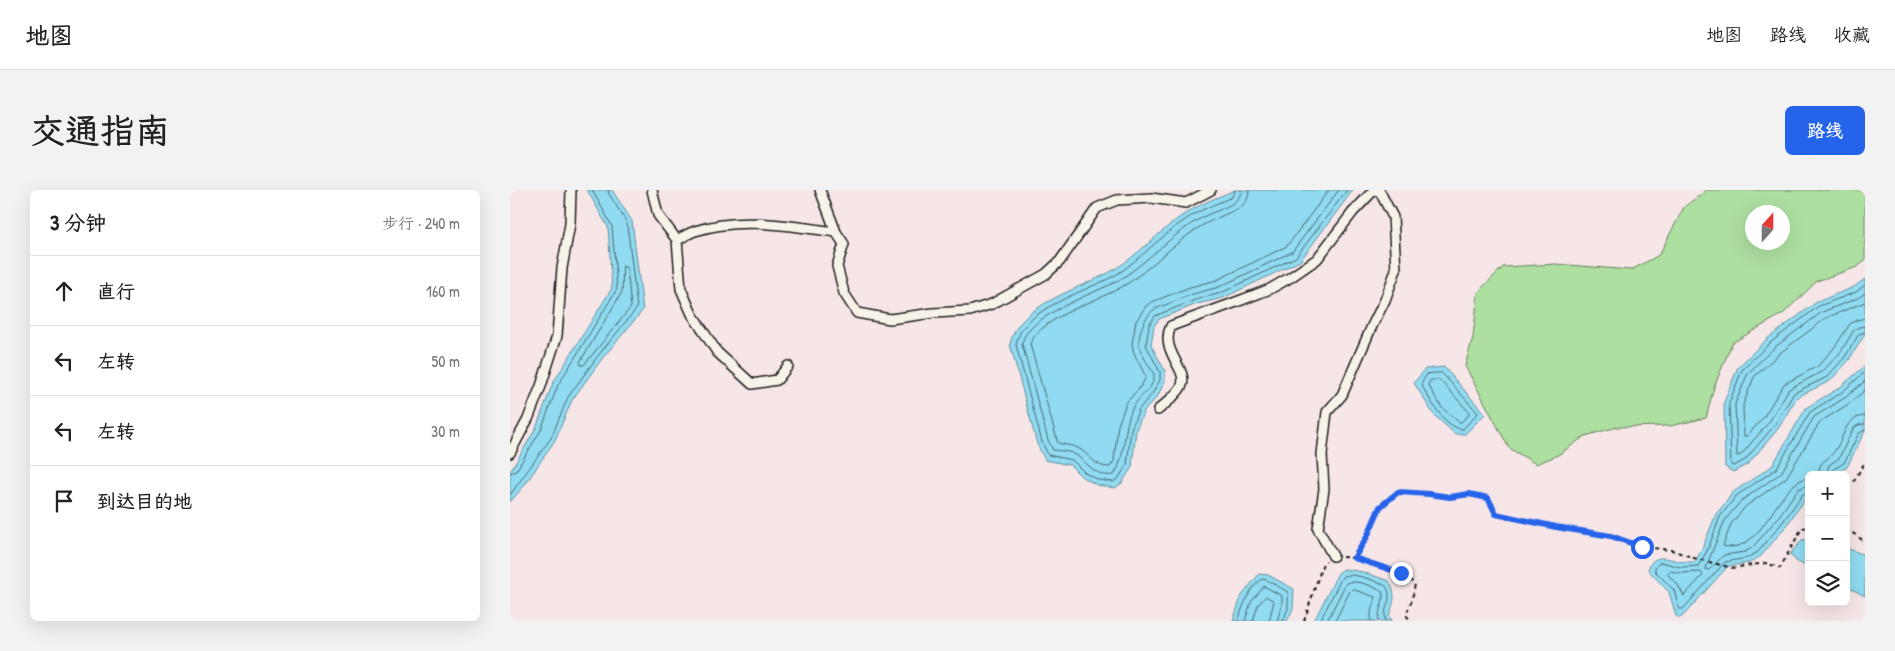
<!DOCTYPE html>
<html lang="zh">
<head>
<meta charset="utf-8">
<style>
  body { margin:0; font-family:"Patrick Hand","LXGW WenKai TC",sans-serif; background:#f2f2f2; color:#222 }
  .controls { position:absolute; right:15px; bottom:15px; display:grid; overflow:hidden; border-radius:8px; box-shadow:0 5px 20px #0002 }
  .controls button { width:45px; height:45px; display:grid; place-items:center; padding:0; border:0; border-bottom:1px solid #e0e0e0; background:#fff; color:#222; font:25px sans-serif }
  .compass { position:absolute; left:1235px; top:15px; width:45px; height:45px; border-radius:50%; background:#fff; box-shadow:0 5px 20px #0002; rotate:21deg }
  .stop { position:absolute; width:15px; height:15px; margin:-11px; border:4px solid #2563eb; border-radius:50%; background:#fff }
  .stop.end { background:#2563eb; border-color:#fff; box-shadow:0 1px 5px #0008 }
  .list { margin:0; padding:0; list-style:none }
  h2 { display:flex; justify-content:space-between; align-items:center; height:65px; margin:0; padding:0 20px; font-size:21px }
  h2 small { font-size:16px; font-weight:400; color:#767676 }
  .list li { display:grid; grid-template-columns:32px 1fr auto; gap:15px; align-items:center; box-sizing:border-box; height:70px; padding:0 20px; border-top:1px solid #e0e0e0 }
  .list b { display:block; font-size:19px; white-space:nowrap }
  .list em { font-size:16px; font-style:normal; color:#767676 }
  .icon { flex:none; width:28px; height:28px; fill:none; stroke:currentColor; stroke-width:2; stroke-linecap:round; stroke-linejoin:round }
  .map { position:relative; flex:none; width:1355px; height:431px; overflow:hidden; border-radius:8px }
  header { display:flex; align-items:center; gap:30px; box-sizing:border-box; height:70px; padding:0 25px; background:#fff; border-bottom:1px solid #e0e0e0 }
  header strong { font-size:24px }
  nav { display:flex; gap:28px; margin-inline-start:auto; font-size:18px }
  .intro { display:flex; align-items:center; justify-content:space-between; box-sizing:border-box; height:120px; padding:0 30px }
  h1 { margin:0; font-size:35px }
  .button { padding:12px 22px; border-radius:8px; background:#2563eb; color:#fff; font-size:18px; font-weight:700 }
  main { display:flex; gap:30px; padding:0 30px }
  aside { flex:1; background:#fff; border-radius:8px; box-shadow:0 5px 20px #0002 }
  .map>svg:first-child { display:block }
  .green { fill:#addfa0; stroke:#647e5e; fill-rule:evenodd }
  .water { fill:#90dbf1; stroke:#628f9c }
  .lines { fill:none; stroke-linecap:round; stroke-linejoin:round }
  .shore { stroke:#4a6871; stroke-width:1 }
  .street-casing { stroke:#1c1c1c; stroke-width:12 }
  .path { stroke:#1c1c1c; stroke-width:2; stroke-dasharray:4 4; stroke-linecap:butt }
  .street { stroke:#f7f3e8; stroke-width:9 }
  .route { stroke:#2563eb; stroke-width:6 }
</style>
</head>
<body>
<header>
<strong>地图</strong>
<nav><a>地图</a><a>路线</a><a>收藏</a></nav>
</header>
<div class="intro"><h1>交通指南</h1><a class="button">路线</a></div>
<main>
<aside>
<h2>3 分钟<small>步行 · 240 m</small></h2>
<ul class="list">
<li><svg class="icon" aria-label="ahead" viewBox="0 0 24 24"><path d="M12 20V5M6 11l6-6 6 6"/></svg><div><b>直行</b></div><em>160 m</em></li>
<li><svg class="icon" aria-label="left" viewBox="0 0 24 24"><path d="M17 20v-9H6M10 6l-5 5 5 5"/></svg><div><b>左转</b></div><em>50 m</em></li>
<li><svg class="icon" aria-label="left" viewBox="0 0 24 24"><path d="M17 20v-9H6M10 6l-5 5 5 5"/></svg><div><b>左转</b></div><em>30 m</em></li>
<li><svg class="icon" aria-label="arrive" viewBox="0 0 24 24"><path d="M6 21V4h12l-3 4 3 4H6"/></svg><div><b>到达目的地</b></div></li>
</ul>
</aside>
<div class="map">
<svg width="1355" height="431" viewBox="0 0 1355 431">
  <rect width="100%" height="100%" fill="#f7e6e7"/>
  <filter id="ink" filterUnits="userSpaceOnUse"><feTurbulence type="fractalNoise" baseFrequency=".02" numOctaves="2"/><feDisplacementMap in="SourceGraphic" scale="10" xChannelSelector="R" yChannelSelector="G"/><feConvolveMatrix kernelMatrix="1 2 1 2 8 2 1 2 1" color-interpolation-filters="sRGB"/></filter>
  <g filter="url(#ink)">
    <path class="green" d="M 1197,0 L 1355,0 L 1355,71 L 1347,77 L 1307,91 L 1274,123 L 1222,153 L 1204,197 L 1196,228 L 1160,236 L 1107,237 L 1075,246 L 1048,265 L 1026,274 L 999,258 L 955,176 L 963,147 L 968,102 L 993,77 L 1046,74 L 1121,80 L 1149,65 L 1174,17 ZM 1242,22 L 1272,22 L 1272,52 L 1242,52 Z"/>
    <path class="water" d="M 77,0 L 102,0 L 122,31 L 133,120 L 91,170 L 62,210 L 45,250 L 14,296 L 0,312 L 0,282 L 26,238 L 43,193 L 102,98 L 98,37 Z
      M 725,0 L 843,0 L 790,71 L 713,108 L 687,114 L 649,129 L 644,136 L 641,155 L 655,181 L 655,191 L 647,207 L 634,221 L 626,240 L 622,277 L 612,293 L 605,298 L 587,295 L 572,287 L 560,275 L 535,270 L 527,254 L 500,154 C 507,114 574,98 605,79 C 628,65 648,43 670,27 C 687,15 706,8 725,0 Z
      M 1355,89 L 1355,144 L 1339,170 L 1320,191 L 1287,207 L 1268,239 L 1238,274 L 1223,282 L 1215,277 L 1214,212 L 1228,177 L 1257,149 L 1307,112 L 1344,97 Z
      M 1355,176 L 1355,241 L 1337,277 L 1324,285 L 1299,285 L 1299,304 L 1276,336 L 1251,366 L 1239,373 L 1218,376 L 1174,425 L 1170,428 L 1166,426 L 1159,402 L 1138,380 C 1143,363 1155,368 1168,371 C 1174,372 1179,372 1185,372 L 1192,359 L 1206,324 L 1217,311 L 1222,303 L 1262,276 L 1296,218 L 1329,198 Z
      M 934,177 L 975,224 L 955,244 L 945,244 L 924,225 L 904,193 L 915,179 Z
      M 1299,349 L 1299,378 L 1286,371 L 1280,364 L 1292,350 Z
      M 1336,358 L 1355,365 L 1355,406 L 1336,396 Z
      M 834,379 L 853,382 L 879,391 C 887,405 884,412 879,426 L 882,431 L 804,431 L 828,383 Z
      M 749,384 L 758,385 L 784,399 L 783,419 L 777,431 L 723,431 L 731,407 Z"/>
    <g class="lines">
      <path class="shore" d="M 725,0 L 722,7 C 706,14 689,20 675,30 C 651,46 632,67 609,83 C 582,100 510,118 506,155 L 532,252 L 538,265 L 562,270 L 575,283 L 589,290 L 603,292 L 608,289 L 617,275 L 621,239 L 629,219 L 642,204 L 650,190 L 650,182 L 636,155 L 639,135 L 645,126 L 685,110 L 711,103 L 786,67 L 837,0
        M 731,0 C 731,16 705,20 693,27 C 663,43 640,70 611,89 C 589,102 515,126 512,154 L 538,250 L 543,260 C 550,261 560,261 566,265 C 579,274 586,288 604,285 C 617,265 612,239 623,217 C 629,205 645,199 644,184 C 639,176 633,167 630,159 C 626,147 635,125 645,119 L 683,104 L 709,97 L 782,62 L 829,0
        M 739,0 C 739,10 734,16 725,20 C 710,27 694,33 681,43 C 658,59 639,80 615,95 C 590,111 533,125 520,154 L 548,253 C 554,255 562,255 568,258 C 580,264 585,278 600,277 L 604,271 L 608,235 L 616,213 L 631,196 L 636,187 L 624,163 L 622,154 L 626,131 L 636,116 L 642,112 L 680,97 L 707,90 L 777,56 L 819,0
        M 113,76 L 117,78 L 121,117 L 74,175 L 71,175 L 70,172 L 112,102 Z
        M 1355,95 L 1346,102 L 1309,116 L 1261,152 L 1232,180 L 1219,213 L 1221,275 L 1224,276 L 1235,270 L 1264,236 L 1284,203 L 1317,187 L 1335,167 L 1349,144 L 1355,142
        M 1355,103 L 1348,108 L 1312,122 L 1265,157 L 1238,183 L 1225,214 L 1227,266 L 1231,265 L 1259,232 L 1279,199 L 1313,181 L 1330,163 L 1344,140 L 1349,137 L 1355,136
        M 1355,112 L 1316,128 L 1270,163 L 1244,187 L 1233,215 L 1234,246 L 1237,246 L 1253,228 L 1274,194 L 1308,176 L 1324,158 L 1340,134 L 1347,130 L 1355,128
        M 932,183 L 968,223 L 953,239 C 935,239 919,208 911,194 L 917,184 Z
        M 921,190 L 930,190 L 959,222 L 959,225 L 951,232 L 949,232 L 932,218 L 918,195 Z
        M 0,283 L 6,281 L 31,240 L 48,195 L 107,99 L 102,36 L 82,0
        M 1308,285 C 1309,270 1316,272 1323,263 C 1335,249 1333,227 1355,226
        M 1316,285 L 1319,275 L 1329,268 L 1343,239 L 1348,235 L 1355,234
        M 1322,285 L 1324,279 L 1334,273 L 1349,243 L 1355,240
        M 1299,288 C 1267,289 1255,366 1213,356 L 1221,334 L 1236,316 L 1276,288 L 1310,232 L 1340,213 L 1355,200
        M 1299,295 L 1288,299 L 1267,329 L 1243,357 L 1235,362 L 1214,365 L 1199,380 L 1195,379 L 1215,330 L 1231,311 L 1271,283 L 1304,227 L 1336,207 L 1355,191
        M 1299,302 L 1293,304 L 1272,333 L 1248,362 L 1237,368 L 1215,372 L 1173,419 L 1169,419 L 1164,400 L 1145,381 L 1145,377 L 1151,372 L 1171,377 L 1188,376 L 1197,361 L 1210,327 L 1226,306 L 1266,279 L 1300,222 L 1332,202 L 1355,182
        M 0,305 L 41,248 L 58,207 L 87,167 L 127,118 L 117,33 L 99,4 L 98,0
        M 1160,381 L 1171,383 L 1191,382 L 1193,385 L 1174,406 L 1168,395 L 1158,385 Z
        M 728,431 C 733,416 738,399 752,389 L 757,390 L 778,402 L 778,418 L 773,431
        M 735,431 L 741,412 L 754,396 L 772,406 L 772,416 L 767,431
        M 743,431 L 748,415 L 756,406 L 764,411 L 759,431
        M 810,431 L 832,387 C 841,381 866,391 876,396 C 885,411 871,418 876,431
        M 817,431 L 836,393 C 846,389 862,396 872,401 C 876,411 867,420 869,431
        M 825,431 L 840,401 L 842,399 L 865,407 L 861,422 L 861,431"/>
      <defs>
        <path id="street" d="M 142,0 L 148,25 L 167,50 L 171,99 L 182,124 L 207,162 L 242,194 L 267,190 L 278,176
          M 310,0 L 326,42 L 334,54 L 327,76 L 334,103 L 347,123 L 380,129 L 423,123 L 460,121 L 482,114 L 536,84 L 550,71 L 587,18 L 607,10 L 641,8 L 676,13 L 701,0
          M 167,50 C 173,47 179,43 185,41 C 229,26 281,36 326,42
          M 648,220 C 655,214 668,204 672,195 C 678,179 649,160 661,136 L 729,111 L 760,99 L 781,87 L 807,69 L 843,22 L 864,0
          M 0,263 L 18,229 L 31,196 L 47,146 L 52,78 L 60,34 L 61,0
          M 823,366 L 808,339 L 814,299 L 812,264 L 817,222 L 832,205 L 862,136 L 875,110 L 886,80 L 883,27 L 869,0"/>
      </defs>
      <use href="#street" class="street-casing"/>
      <path class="path" d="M 1336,294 L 1344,291 L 1355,272
        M 1336,338 L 1355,352
        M 832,367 L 844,368 L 891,383 L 905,394 L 902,410 L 896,425 L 901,431
        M 844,368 L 857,347 L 870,317 L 888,302 L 919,303 L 940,307 L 959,304 L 978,308 L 986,324 L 1046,337 L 1101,346 L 1132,357 L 1162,360 L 1184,368 L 1222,378 L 1256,373 L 1270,378 L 1292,338 L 1299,337
        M 794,431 L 813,373 L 816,371"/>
      <use href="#street" class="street"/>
    </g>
  </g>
  <g class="lines" filter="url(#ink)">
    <path class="route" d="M 891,383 L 844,368 L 857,347 L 870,317 L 888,302 L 919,304 L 940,307 L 959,304 L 978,308 L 986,324 L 1046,337 L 1101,346 L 1132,357"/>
  </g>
</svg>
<div class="controls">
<button>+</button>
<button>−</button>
<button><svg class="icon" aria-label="layers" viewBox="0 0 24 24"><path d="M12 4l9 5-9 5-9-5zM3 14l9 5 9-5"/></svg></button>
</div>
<svg class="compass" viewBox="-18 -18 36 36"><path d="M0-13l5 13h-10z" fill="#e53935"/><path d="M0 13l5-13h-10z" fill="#767676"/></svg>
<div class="stop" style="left:1132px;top:357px"></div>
<div class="stop end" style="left:891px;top:383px"></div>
</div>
</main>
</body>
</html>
